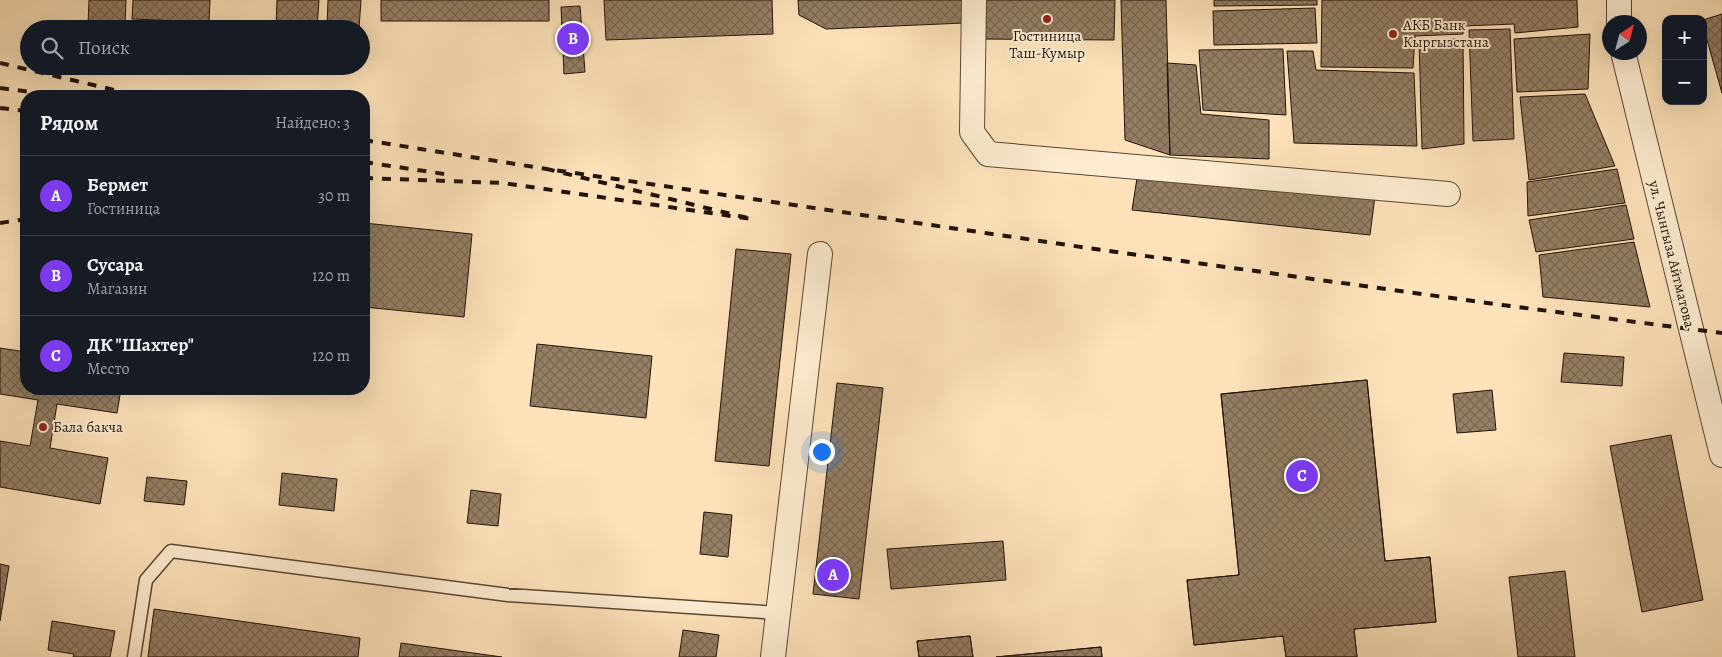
<!DOCTYPE html>
<html lang="ru">
<head>
<meta charset="utf-8">
<style>
  body { margin:0; font-family:Alegreya,serif; background:#242831; color:#f1f3f6 }
  .controls { position:absolute; right:15px; top:15px; display:grid; overflow:hidden; border-radius:10px; box-shadow:0 5px 20px #0002 }
  .controls button { width:45px; height:45px; display:grid; place-items:center; padding:0; border:0; border-bottom:1px solid #363941; background:#171b24; color:#f1f3f6; font:25px sans-serif }
  .compass { position:absolute; left:1602px; top:15px; width:45px; height:45px; border-radius:50%; background:#171b24; box-shadow:0 5px 20px #0002; rotate:36deg }
  .you { position:absolute; left:821px; top:451px; width:18px; height:18px; margin:-12px; border:4px solid #fff; border-radius:50%; background:#1a73e8; box-shadow:0 0 0 8px #1a73e833 }
  .badge { display:grid; place-items:center; width:32px; height:32px; border-radius:50%; background:#7c3aed; color:#fff; font-size:16px; font-weight:700 }
  .pin { position:absolute; translate:-50% -50%; border:2px solid #fff; box-shadow:0 1px 5px #0006 }
  .list { margin:0; padding:0; list-style:none }
  h2 { display:flex; justify-content:space-between; align-items:center; height:65px; margin:0; padding:0 20px; font-size:21px }
  h2 small { font-size:16px; font-weight:400; color:#9ea1a6 }
  .list li { display:grid; grid-template-columns:32px 1fr auto; gap:15px; align-items:center; box-sizing:border-box; height:80px; padding:0 20px; border-top:1px solid #363941 }
  .list b { display:block; font-size:19px; white-space:nowrap }
  .list p { margin:0; font-size:16px; white-space:nowrap; color:#9ea1a6 }
  .list em { font-size:16px; font-style:normal; color:#9ea1a6 }
  .icon { flex:none; width:28px; height:28px; fill:none; stroke:currentColor; stroke-width:2; stroke-linecap:round; stroke-linejoin:round }
  .map { position:relative; flex:none; width:1722px; height:657px; overflow:hidden }
  .search { position:absolute; background:#171b24; box-shadow:0 5px 20px #0002; left:20px; top:20px; width:350px; height:55px; display:flex; align-items:center; gap:12px; box-sizing:border-box; padding:0 18px; border-radius:28px; color:#9ea1a6; font-size:19px }
  .panel { position:absolute; background:#171b24; box-shadow:0 5px 20px #0002; left:20px; top:90px; width:350px; height:305px; border-radius:20px }
  .map>svg:first-child { display:block }
  .building { fill:url(#building-cross-hatch); stroke:#231209 }
  .lines { fill:none; stroke-linecap:round; stroke-linejoin:round }
  .lane-casing { stroke:#5a4635; stroke-width:15 }
  .street-casing { stroke:#5a4635; stroke-width:26 }
  .lane { stroke:#feedd2; stroke-width:12 }
  .street { stroke:#feedd2; stroke-width:24 }
  .rail { stroke:#231209; stroke-width:4; stroke-dasharray:9 9; stroke-linecap:butt }
  .poi-dot { fill:#8f2418; stroke:#feedd2; stroke-width:2 }
  .labels { text-anchor:middle; dominant-baseline:central; stroke-width:4; stroke-linejoin:round; paint-order:stroke }
  .poi-label { font-size:15px; fill:#231209; stroke:#feedd2; text-anchor:start }
  .street-label { font-size:15px; fill:#231209; stroke:#feedd2 }
</style>
</head>
<body>
<div class="map">
<svg width="1722" height="657" viewBox="0 0 1722 657">
  <defs>
    <pattern id="building-cross-hatch" width="8" height="8" patternUnits="userSpaceOnUse" patternTransform="scale(1.25)"><rect width="8" height="8" fill="#957f65"/><path d="M0 0l8 8M0 8l8-8" fill="none" stroke="#796751"/></pattern>
  </defs>
  <rect width="100%" height="100%" fill="#fee3ba"/>
  <filter id="stains"><feTurbulence type="fractalNoise" baseFrequency=".004" numOctaves="4"/><feColorMatrix values="0 0 0 0 .2 0 0 0 0 .09 0 0 0 0 .02 0 0 0 .5 -.17"/></filter>
  <radialGradient id="worn" r=".72"><stop offset=".6" stop-color="#630" stop-opacity="0"/><stop offset="1" stop-color="#630" stop-opacity=".3"/></radialGradient>
  <path class="building" d="M 89,0 L 126,0 L 125,26 L 88,24 Z
    M 133,0 L 210,0 L 209,22 L 132,19 Z
    M 277,0 L 319,0 L 317,29 L 276,29 Z
    M 328,0 L 361,0 L 359,29 L 327,27 Z
    M 381,0 L 549,0 L 549,21 L 381,21 Z
    M 604,0 L 772,0 L 773,34 L 606,40 Z
    M 798,0 L 965,0 L 964,23 L 826,29 L 799,15 Z
    M 980,0 L 1115,0 L 1114,40 L 980,39 Z
    M 1121,0 L 1166,0 L 1170,155 L 1125,140 Z
    M 1214,0 L 1317,0 L 1317,5 L 1214,6 Z
    M 1322,0 L 1577,0 L 1578,27 L 1515,33 L 1514,24 L 1463,26 L 1463,34 L 1415,36 L 1413,68 L 1321,67 Z
    M 580,6 L 585,72 L 564,74 L 561,7 Z
    M 1315,8 L 1317,43 L 1214,45 L 1213,11 Z
    M 1722,14 L 1722,93 L 1703,26 L 1703,20 Z
    M 1510,29 L 1514,139 L 1473,141 L 1469,30 Z
    M 1590,34 L 1588,89 L 1517,92 L 1514,39 Z
    M 1463,39 L 1464,144 L 1422,149 L 1419,40 Z
    M 1283,49 L 1286,115 L 1203,110 L 1199,50 Z
    M 1287,51 L 1313,51 L 1316,70 L 1414,73 L 1417,146 L 1294,143 Z
    M 1167,63 L 1196,65 L 1201,114 L 1269,120 L 1269,159 L 1170,155 Z
    M 1585,94 L 1615,166 L 1529,180 L 1520,97 Z
    M 1617,169 L 1625,203 L 1528,216 L 1527,182 Z
    M 1137,178 L 1375,196 L 1370,235 L 1132,210 Z
    M 1626,205 L 1634,239 L 1536,252 L 1529,220 Z
    M 364,223 L 472,234 L 464,317 L 364,307 Z
    M 1634,242 L 1650,307 L 1543,297 L 1539,255 Z
    M 736,249 L 791,254 L 769,466 L 715,461 Z
    M 537,344 L 652,356 L 646,418 L 530,406 Z
    M 0,348 L 26,352 L 26,389 L 121,389 L 117,413 L 57,404 L 50,448 L 108,458 L 100,504 L 0,487 L 0,441 L 30,446 L 38,400 L 0,394 Z
    M 1564,353 L 1624,357 L 1622,386 L 1561,382 Z
    M 1367,380 L 1385,561 L 1430,557 L 1436,622 L 1354,629 L 1357,657 L 1286,657 L 1283,636 L 1194,645 L 1187,580 L 1239,575 L 1221,394 Z
    M 1367,380 L 1385,561 L 1430,557 L 1436,622 L 1354,629 L 1357,657 L 1286,657 L 1283,636 L 1194,645 L 1187,580 L 1239,575 L 1221,394 Z
    M 837,383 L 883,388 L 859,599 L 813,594 Z
    M 1492,390 L 1496,430 L 1457,433 L 1453,394 Z
    M 1671,435 L 1703,600 L 1642,612 L 1610,446 Z
    M 282,473 L 337,479 L 334,511 L 279,505 Z
    M 147,477 L 187,481 L 184,505 L 144,501 Z
    M 471,490 L 501,494 L 498,526 L 467,523 Z
    M 704,512 L 732,515 L 728,557 L 700,554 Z
    M 1003,541 L 1006,580 L 891,589 L 887,549 Z
    M 0,564 L 9,566 L 0,621 Z
    M 1565,571 L 1575,657 L 1518,657 L 1509,577 Z
    M 154,609 L 360,638 L 358,657 L 148,657 Z
    M 52,621 L 115,631 L 110,657 L 73,657 L 74,654 L 48,650 Z
    M 683,630 L 719,635 L 716,657 L 679,657 Z
    M 970,636 L 973,657 L 919,657 L 917,641 Z
    M 970,636 L 973,657 L 919,657 L 917,641 Z
    M 401,643 L 502,657 L 399,657 Z
    M 1101,647 L 1102,657 L 996,657 Z
    M 1101,647 L 1102,657 L 996,657 Z"/>
  <g class="lines">
    <defs>
      <path id="lane" d="M 134,657 L 146,580 L 171,551 L 508,595 L 778,613"/>
      <path id="street" d="M 974,0 L 972,132 L 988,154 L 1448,194
        M 1619,0 L 1619,22
        M 1623,52 L 1722,455
        M 773,657 L 820,254"/>
    </defs>
    <use href="#lane" class="lane-casing"/>
    <use href="#street" class="street-casing"/>
    <use href="#lane" class="lane"/>
    <use href="#street" class="street"/>
    <path class="rail" d="M 0,63 L 140,96
      M 0,88 L 62,96
      M 0,108 L 26,111
      M 364,140 L 547,169
      M 364,162 L 451,175
      M 364,178 L 503,183 L 752,219 L 547,169 L 1095,249 L 1502,305 L 1722,333
      M 0,223 L 26,219"/>
  </g>
  <g class="poi-dot">
    <circle cx="1047" cy="19" r="5"/>
    <circle cx="1393" cy="34" r="5"/>
    <circle cx="43" cy="427" r="5"/>
  </g>
  <g class="labels">
    <g class="poi-label">
      <text x="1403" y="25">АКБ Банк<tspan x="1403" dy="17">Кыргызстана</tspan></text>
      <text x="1047" y="36" text-anchor="middle">Гостиница<tspan x="1047" dy="17">Таш-Кумыр</tspan></text>
      <text x="53" y="427">Бала бакча</text>
    </g>
    <g class="street-label">
      <text transform="translate(1672 254) rotate(76)">ул. Чынгыза Айтматова</text>
    </g>
  </g>
  <rect width="100%" height="100%" filter="url(#stains)"/>
  <rect width="100%" height="100%" fill="url(#worn)"/>
</svg>
<div class="controls">
<button>+</button>
<button>−</button>
</div>
<svg class="compass" viewBox="-18 -18 36 36"><path d="M0-13l5 13h-10z" fill="#e53935"/><path d="M0 13l5-13h-10z" fill="#9ea1a6"/></svg>
<div class="you"></div>
<div class="pin badge" style="left:833px;top:575px">A</div>
<div class="pin badge" style="left:573px;top:39px">B</div>
<div class="pin badge" style="left:1302px;top:476px">C</div>
<div class="search"><svg class="icon" aria-label="search" viewBox="0 0 24 24"><circle cx="10" cy="10" r="6"/><path d="M15 15l6 6"/></svg>Поиск</div>
<section class="panel">
<h2>Рядом<small>Найдено: 3</small></h2>
<ul class="list">
<li><span class="badge">A</span><div><b>Бермет</b><p>Гостиница</p></div><em>30 m</em></li>
<li><span class="badge">B</span><div><b>Сусара</b><p>Магазин</p></div><em>120 m</em></li>
<li><span class="badge">C</span><div><b>ДК &quot;Шахтер&quot;</b><p>Место</p></div><em>120 m</em></li>
</ul>
</section>
</div>
</body>
</html>
